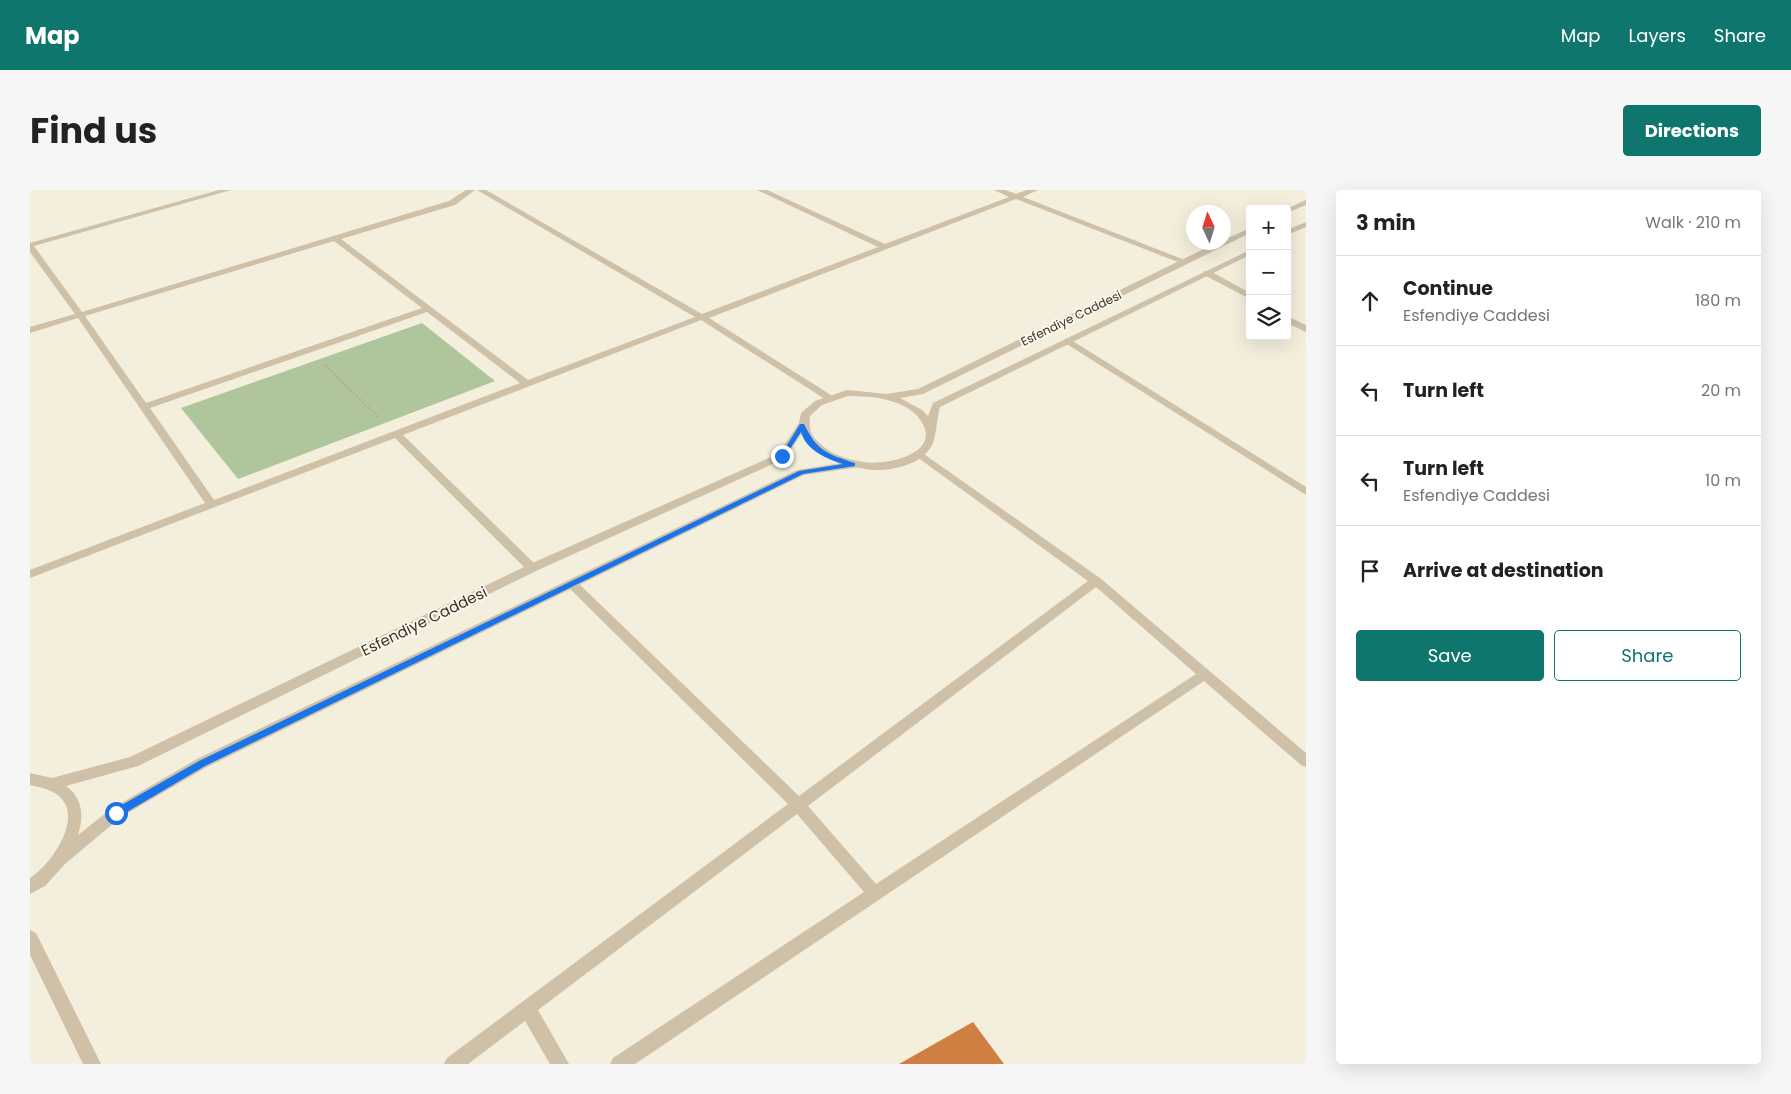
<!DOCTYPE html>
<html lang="en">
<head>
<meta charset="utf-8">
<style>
  body { margin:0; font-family:Poppins,sans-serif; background:#f6f6f6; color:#222 }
  .controls { position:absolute; right:15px; top:15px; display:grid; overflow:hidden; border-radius:5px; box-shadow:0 5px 20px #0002 }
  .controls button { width:45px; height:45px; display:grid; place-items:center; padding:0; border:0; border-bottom:1px solid #e0e0e0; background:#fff; color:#222; font:25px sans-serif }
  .compass { position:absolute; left:1156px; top:15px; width:45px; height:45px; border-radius:50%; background:#fff; box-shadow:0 5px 20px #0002; rotate:356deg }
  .stop { position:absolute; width:15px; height:15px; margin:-11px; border:4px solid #1a73e8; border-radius:50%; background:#fff }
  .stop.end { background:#1a73e8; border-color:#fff; box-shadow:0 1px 5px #0008 }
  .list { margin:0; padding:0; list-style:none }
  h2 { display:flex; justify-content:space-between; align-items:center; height:65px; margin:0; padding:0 20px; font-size:21px }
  h2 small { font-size:16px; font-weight:400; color:#767676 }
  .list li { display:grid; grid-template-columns:32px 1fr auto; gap:15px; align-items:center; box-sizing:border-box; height:90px; padding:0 20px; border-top:1px solid #e0e0e0 }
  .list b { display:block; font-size:19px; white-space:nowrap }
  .list p { margin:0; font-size:16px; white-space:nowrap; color:#767676 }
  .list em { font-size:16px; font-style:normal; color:#767676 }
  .actions { display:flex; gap:10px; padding:15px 20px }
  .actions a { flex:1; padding:11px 0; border:1px solid #0f766e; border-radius:5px; text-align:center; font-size:18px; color:#0f766e }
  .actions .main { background:#0f766e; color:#fff }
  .icon { flex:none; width:28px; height:28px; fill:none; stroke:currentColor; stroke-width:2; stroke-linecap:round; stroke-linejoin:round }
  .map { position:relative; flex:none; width:1276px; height:874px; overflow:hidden; border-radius:5px }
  header { display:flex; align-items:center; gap:30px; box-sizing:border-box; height:70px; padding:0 25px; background:#0f766e; color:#fff }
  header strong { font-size:24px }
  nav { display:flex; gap:28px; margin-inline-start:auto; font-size:18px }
  .intro { display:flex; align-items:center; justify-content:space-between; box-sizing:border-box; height:120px; padding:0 30px }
  h1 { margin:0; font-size:35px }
  .button { padding:12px 22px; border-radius:5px; background:#0f766e; color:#fff; font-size:18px; font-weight:700 }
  main { display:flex; gap:30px; padding:0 30px }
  aside { flex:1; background:#fff; border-radius:5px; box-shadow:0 5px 20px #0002 }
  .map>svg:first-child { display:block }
  .green { fill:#afc59c }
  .building { fill:#cf7f41 }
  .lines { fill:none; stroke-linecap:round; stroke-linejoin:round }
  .path { stroke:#baab92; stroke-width:2.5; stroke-dasharray:2 2; stroke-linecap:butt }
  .minor { fill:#cec1a8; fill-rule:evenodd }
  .tertiary { fill:#cec1a8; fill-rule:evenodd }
  .route { fill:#1a73e8 }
  .labels { text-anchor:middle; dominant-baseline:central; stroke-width:4; stroke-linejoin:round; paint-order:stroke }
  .far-street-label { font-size:12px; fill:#3a3229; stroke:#fbf7ea }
  .street-label { font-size:15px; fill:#3a3229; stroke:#fbf7ea }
</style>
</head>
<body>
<header>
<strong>Map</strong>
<nav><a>Map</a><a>Layers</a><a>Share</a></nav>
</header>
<div class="intro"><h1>Find us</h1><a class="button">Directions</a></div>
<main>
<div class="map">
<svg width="1276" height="874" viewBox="0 0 1276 874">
  <rect width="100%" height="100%" fill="#f4eedd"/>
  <path class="green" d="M 392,133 L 465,191 L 208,289 L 151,218 Z"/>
  <path class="building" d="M 943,832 L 974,874 L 869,874 Z"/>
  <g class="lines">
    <path class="path" d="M 295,175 L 349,228"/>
    <path class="minor" d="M 189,0 L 201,0 L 4,56 L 52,122 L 419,11 L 436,0 L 445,0 L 425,15 L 311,49 L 498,190 L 665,127 L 447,0 L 456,0 L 672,124 L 848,57 L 727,0 L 737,0 L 855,54 L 979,7 L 964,0 L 975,0 L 986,4 L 997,0 L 1008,0 L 993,7 L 1160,72 L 1153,74 L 986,9 L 679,128 L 801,205 L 801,209 L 795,209 L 671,130 L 373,245 L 506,375 L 508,378 L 502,382 L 498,381 L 365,248 L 0,388 L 0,380 L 175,313 L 48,128 L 0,143 L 0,137 L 45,124 L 0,62 L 0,53 ZM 304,51 L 392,118 L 116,213 L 55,126 ZM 397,122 L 490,193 L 184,310 L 120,218 Z
      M 1174,81 L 1180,81 L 1220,103 L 1220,109 L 1174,85 Z
      M 1257,126 L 1276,135 L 1276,142 L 1257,133 Z
      M 1038,148 L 1276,297 L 1276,305 L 1035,153 L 1035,149 Z
      M 891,262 L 1070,388 L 1276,563 L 1276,577 L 1271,575 L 1174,491 L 605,874 L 580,874 L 583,868 L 834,702 L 767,624 L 508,820 L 539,874 L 520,874 L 495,831 L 438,874 L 414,874 L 417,868 L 758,614 L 537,396 L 535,393 L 537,390 L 545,390 L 769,606 L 1058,391 L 887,267 L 887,263 ZM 1066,397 L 1166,484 L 846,694 L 778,616 Z
      M 0,740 L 6,743 L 71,874 L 53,874 L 0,765 Z"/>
    <path class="tertiary" d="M 1276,10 L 1276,15 L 1257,23 L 1256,19 Z
      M 1276,32 L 1276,37 L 1257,45 L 1257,40 Z
      M 1220,38 L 1220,43 L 893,204 L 870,208 L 892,220 L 898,226 L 903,213 L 1220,60 L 1220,65 L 910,217 C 907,227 906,250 901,257 C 890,275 862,281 842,280 C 836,280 830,277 823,278 C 807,280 790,283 774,285 L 177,577 L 91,627 L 35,674 L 15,696 L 0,704 L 0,688 C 19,676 49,635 34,612 C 27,600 12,598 0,595 L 0,583 L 22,588 L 100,567 L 498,375 L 748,264 L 769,233 L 771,223 L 785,211 L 817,200 L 857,204 L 888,199 L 1188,52 L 1194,52 L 1194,50 ZM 818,206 C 842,206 877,209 891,231 C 913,264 855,276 834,272 C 822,270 808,267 798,260 C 784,249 778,245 780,226 L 792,215 ZM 771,244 C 781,259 794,266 811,273 L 767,280 L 167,569 L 81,619 L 48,645 C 54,627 53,608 36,596 L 108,576 L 506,381 L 756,268 Z"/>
  </g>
  <path class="route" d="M 770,234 L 774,234 C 787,261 797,264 825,273 L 825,276 L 773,284 L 175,576 L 90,626 L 83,626 L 83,620 L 169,571 L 769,281 L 813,274 C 797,269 776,260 771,242 L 754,268 L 749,268 Z"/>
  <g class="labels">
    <g class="far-street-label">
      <text transform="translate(1041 128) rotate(-26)">Esfendiye Caddesi</text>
    </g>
    <g class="street-label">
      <text transform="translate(394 431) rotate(-26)">Esfendiye Caddesi</text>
    </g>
  </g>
</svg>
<div class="controls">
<button>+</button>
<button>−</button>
<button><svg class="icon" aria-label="layers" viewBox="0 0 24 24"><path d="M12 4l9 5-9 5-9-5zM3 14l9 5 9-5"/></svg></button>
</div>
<svg class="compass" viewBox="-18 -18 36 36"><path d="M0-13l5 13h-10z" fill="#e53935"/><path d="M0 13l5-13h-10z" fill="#767676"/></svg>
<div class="stop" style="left:86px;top:623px"></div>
<div class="stop end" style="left:752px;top:266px"></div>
</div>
<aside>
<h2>3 min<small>Walk · 210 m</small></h2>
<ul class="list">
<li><svg class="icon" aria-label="ahead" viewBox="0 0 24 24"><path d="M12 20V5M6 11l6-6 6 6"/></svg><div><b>Continue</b><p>Esfendiye Caddesi</p></div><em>180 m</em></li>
<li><svg class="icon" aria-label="left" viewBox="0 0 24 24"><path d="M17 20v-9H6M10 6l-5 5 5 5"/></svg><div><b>Turn left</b></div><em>20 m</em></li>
<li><svg class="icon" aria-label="left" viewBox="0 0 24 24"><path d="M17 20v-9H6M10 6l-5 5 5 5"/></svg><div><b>Turn left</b><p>Esfendiye Caddesi</p></div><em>10 m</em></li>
<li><svg class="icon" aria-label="arrive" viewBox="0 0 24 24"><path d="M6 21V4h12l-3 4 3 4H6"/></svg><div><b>Arrive at destination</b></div></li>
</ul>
<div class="actions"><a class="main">Save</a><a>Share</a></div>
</aside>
</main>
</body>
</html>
